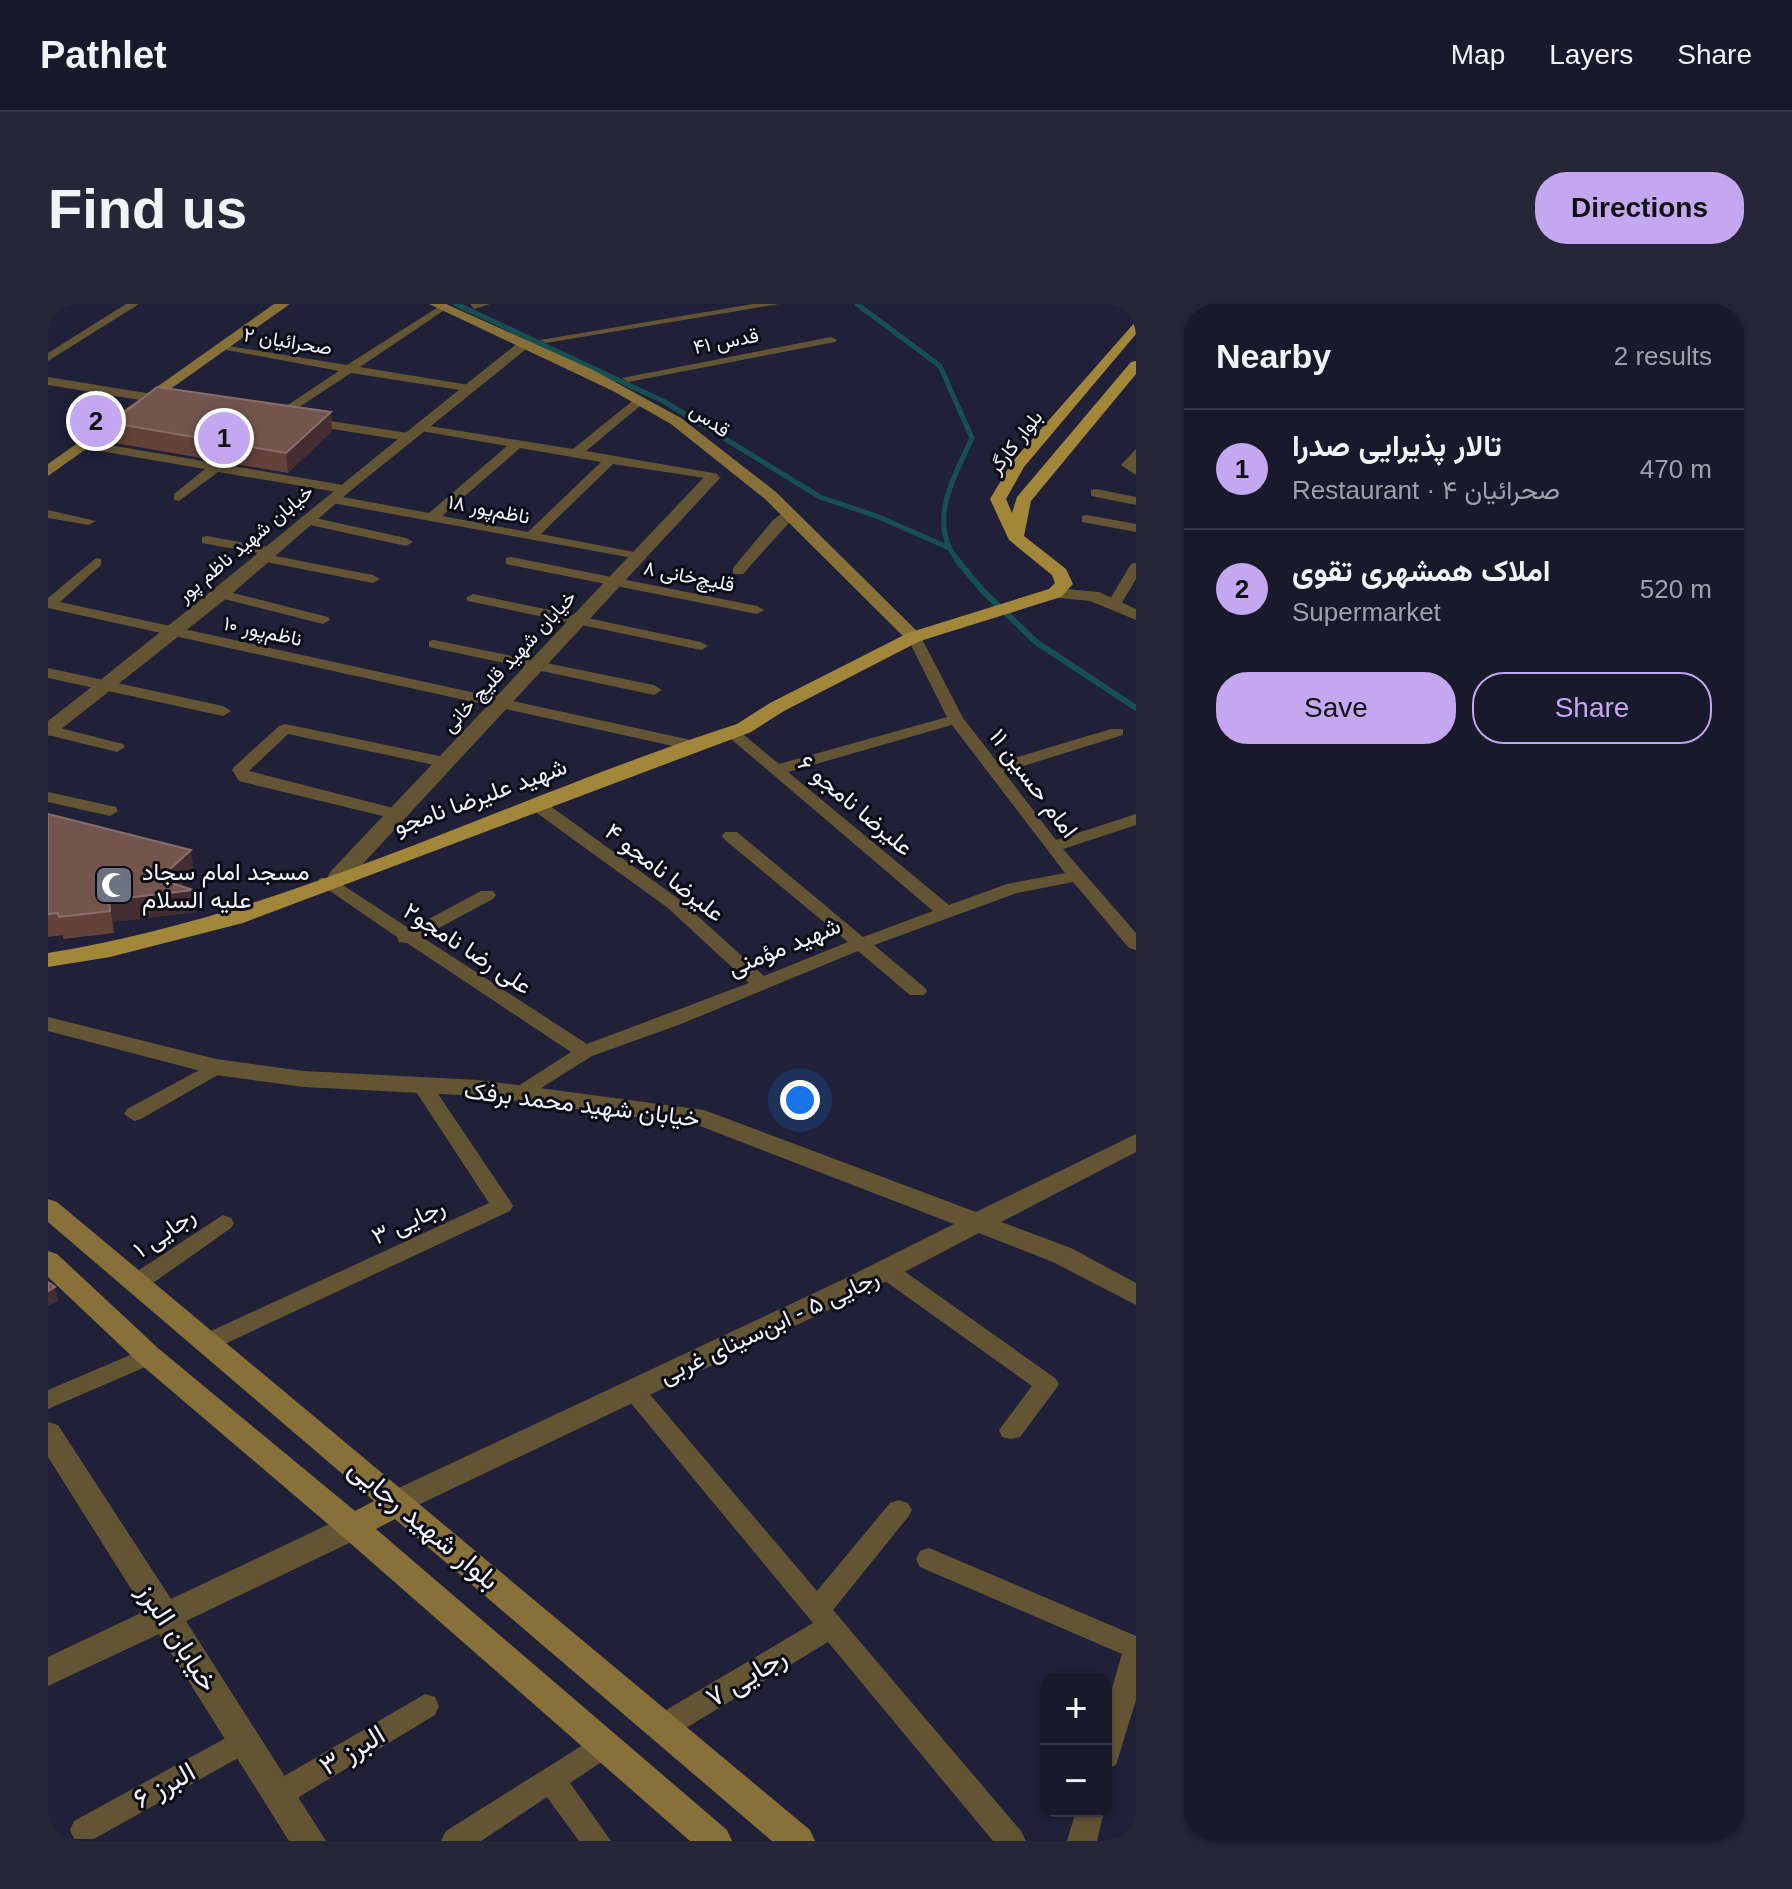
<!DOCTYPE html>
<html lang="en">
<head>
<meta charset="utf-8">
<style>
  body { margin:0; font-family:Helvetica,Vazirmatn,sans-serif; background:#252637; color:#f1f3f6 }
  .controls { position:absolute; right:24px; bottom:24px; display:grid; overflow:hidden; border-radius:16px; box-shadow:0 2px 6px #0004 }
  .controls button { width:72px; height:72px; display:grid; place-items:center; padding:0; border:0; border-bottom:2px solid #363847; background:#18192b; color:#f1f3f6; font:40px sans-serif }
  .you { position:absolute; left:752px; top:796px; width:28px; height:28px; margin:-20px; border:6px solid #fff; border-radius:50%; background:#1a73e8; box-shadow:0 0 0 12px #1a73e833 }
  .badge { display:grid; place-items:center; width:52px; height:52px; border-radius:50%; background:#c4a7f1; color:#111; font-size:26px; font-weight:700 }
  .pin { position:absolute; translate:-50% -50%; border:4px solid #fff; box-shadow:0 2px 8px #0006 }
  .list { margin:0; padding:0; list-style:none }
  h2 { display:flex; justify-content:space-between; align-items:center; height:104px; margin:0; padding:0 32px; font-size:34px }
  h2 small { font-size:26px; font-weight:400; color:#9fa0a9 }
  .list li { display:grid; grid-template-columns:52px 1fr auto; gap:24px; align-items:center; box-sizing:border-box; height:120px; padding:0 32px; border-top:2px solid #363847 }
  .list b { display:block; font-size:30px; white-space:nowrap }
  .list p { margin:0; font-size:26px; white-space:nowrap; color:#9fa0a9 }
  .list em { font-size:26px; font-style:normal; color:#9fa0a9 }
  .actions { display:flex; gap:16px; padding:24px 32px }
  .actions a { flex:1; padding:18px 0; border:2px solid #c4a7f1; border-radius:32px; text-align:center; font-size:28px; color:#c4a7f1 }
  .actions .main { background:#c4a7f1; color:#111 }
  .map { position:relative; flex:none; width:1088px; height:1537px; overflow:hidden; border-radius:32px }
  header { display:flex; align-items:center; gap:48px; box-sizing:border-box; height:112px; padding:0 40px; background:#18192b; border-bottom:2px solid #363847 }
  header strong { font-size:38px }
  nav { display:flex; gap:44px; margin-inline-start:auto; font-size:28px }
  .intro { display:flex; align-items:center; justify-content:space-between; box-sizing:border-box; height:192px; padding:0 48px }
  h1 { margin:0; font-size:56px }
  .button { padding:20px 36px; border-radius:32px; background:#c4a7f1; color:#111; font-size:28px; font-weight:700 }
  main { display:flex; gap:48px; padding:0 48px }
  aside { flex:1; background:#18192b; border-radius:32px; box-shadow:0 2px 6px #0004 }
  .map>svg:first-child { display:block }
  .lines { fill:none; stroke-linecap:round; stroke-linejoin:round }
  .stream-far1 { stroke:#165052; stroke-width:5 }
  .stream { stroke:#165052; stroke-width:6 }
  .minor { fill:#635533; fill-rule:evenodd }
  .tertiary { fill:#635533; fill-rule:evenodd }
  .secondary { fill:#877138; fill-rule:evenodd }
  .primary { fill:#a2863a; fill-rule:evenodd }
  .wall { fill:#654239 }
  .shaded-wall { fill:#432d30 }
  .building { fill:#74554e; stroke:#886e6a; stroke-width:2 }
  .labels { text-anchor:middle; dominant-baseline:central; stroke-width:6; stroke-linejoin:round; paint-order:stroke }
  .far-street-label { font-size:20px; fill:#f3f4fe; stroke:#0b0c16 }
  .street-label { font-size:24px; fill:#f3f4fe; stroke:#0b0c16 }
  .poi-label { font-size:24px; fill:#f3f4fe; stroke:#0b0c16; text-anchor:start }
  .near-street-label { font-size:28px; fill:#f3f4fe; stroke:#0b0c16 }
</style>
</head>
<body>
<header>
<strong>Pathlet</strong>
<nav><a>Map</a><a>Layers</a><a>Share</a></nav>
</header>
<div class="intro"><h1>Find us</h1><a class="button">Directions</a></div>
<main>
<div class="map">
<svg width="1088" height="1537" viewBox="0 0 1088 1537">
  <rect width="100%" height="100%" fill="#202139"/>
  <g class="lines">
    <path class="stream-far1" d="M 408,0 L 617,98 L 772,193 L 831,213 L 899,243
      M 809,0 L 892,62 L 924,134 C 906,174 878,219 911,258"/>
    <path class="stream" d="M 909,256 L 935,287 L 988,338 L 1088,404"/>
    <path class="minor" d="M 78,0 L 91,0 L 0,57 L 0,49 Z
      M 395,0 L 398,5 L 312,63 L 421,81 L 425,82 L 425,88 L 303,69 L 230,117 L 226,116 L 226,110 L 291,67 L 168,44 L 174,41 L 299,61 Z
      M 422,0 L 442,0 L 426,5 Z
      M 705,0 L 731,0 L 498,39 L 492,36 Z
      M 783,33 L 789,36 L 787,38 L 580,78 L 574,74 Z
      M 588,94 L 598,97 L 538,147 L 665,169 L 670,170 L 670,176 L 565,160 L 493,230 L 591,249 L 596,250 L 596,256 L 284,199 L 277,195 L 284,191 L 381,209 L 459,142 L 373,127 L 367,123 L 369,120 L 525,145 ZM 472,144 L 553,158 L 480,228 L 394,212 Z
      M 257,113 L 360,129 L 366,133 L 360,137 L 253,120 L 253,114 Z
      M 38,137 L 295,181 L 302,185 L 295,189 L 170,168 L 131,197 L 126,196 L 126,190 L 157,165 L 34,144 L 34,138 Z
      M 1088,145 L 1088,171 L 1073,161 Z
      M 1048,185 L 1088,193 L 1088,201 L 1043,192 L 1043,186 Z
      M 0,206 L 48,217 L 41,221 L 0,214 Z
      M 736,208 L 748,211 L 695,270 L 685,270 L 685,264 L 725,216 Z
      M 1039,211 L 1088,220 L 1088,228 L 1034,218 L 1034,212 Z
      M 258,212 L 358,234 L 365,238 L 358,242 L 253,219 L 253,213 Z
      M 159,232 L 225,244 L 227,247 L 222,251 L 325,271 L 332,275 L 325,279 L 208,256 L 206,253 L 210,249 L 154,239 L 154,233 Z
      M 463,253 L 709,302 L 716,306 L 709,310 L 458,260 L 458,254 Z
      M 48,254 L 53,255 L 53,261 L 12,298 L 643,436 L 651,441 L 643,446 L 0,304 L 0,294 Z
      M 1088,259 L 1088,275 L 1073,300 L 1061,303 L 1059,300 L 1083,260 Z
      M 173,286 L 280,313 L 282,316 L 275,320 L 168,293 L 166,290 Z
      M 425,290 L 653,338 L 660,342 L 653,346 L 420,297 L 418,294 Z
      M 866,329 L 873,333 L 915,414 L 950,459 L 1063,425 L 1075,425 L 1075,431 L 956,468 L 1008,536 L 1088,510 L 1088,521 L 1015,545 L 1088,629 L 1088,646 L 1081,644 L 1025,578 L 969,589 L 826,641 L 876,683 L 879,687 L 876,691 L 862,691 L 810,647 L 633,720 L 544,752 L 474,796 L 467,794 L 464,789 L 467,784 L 523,748 L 359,639 L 351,638 L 349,633 L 269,578 L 272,574 L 284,574 L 362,625 L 433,587 L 445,587 L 448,591 L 445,595 L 374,633 L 539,740 L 701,679 L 620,604 L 482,504 L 482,496 L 494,496 L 632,596 L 716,672 L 800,638 L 677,536 L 674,532 L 677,528 L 689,528 L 815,633 L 885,607 L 676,429 L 678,426 L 690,426 L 731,460 L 899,413 L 859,333 ZM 904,421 L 1017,569 L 959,580 L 901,601 L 740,468 Z
      M 386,336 L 606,381 L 614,386 L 606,391 L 381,343 L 381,337 Z
      M 0,364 L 175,402 L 183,407 L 175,412 L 0,374 Z
      M 237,420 L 396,453 L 404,458 L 396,463 L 240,430 L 201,467 L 353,506 L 355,510 L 347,515 L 191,477 L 184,466 L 186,463 L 231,422 Z
      M 0,421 L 75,440 L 77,443 L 69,448 L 0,431 Z
      M 0,488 L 68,503 L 70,507 L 62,512 L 0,498 Z
      M 168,757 L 178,763 L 175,768 L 93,815 L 86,817 L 76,810 L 79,805 Z
      M 375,776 L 382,778 L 462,897 L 465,902 L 462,907 L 166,1045 L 158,1048 L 150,1045 L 146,1039 L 150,1033 L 441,899 L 365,783 Z
      M 175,911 L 183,914 L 186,919 L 183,924 L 95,986 L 79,986 L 76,980 L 79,974 Z
      M 838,958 L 846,960 L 1007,1074 L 1011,1080 L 1007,1086 L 972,1133 L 963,1135 L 954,1133 L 951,1126 L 984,1082 L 830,972 L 827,966 L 830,960 Z
      M 101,1043 L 109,1046 L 113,1052 L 109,1058 L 0,1105 L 0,1086 Z
      M 585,1077 L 593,1080 L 769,1287 L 842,1199 L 851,1196 L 860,1199 L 864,1206 L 860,1213 L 785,1306 L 973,1527 L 978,1537 L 945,1537 L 780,1338 L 623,1433 L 613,1436 L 603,1433 L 599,1424 L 603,1415 L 765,1319 L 577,1092 L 573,1086 L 577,1080 Z
      M 881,1244 L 1088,1332 L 1088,1396 L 1068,1461 L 1058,1465 L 1058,1405 L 1074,1350 L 872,1263 L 868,1255 L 872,1247 Z
      M 377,1390 L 387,1393 L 391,1402 L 387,1411 L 241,1499 L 231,1503 L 221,1499 L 217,1490 L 221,1481 Z
      M 196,1424 L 206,1427 L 210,1436 L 206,1445 L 46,1535 L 26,1535 L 22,1526 L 26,1517 Z
      M 554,1429 L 564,1433 L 568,1442 L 564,1451 L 522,1479 L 563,1537 L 531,1537 L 499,1493 L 433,1537 L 393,1537 L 398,1527 Z
      M 1028,1507 L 1056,1507 L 1049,1537 L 1019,1537 Z"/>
    <path class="tertiary" d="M 470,39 L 482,42 L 301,188 L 179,294 L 7,430 L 0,432 L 0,417 C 159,293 312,164 470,39 Z
      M 0,73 L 104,90 L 111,94 L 104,98 L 0,81 Z
      M 659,170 L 673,173 L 299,577 L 283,577 L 280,572 L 283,567 Z
      M 1007,284 L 1051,288 L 1088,305 L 1088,316 L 1042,297 L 1001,293 L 998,289 Z
      M 0,713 L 168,755 L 256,767 L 431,776 L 656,806 L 928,908 L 1088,830 L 1088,848 L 953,918 L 1023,944 L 1088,979 L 1088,1001 L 1005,958 L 931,929 L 816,989 L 351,1210 L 340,1207 L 336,1198 L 340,1189 L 796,975 L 906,920 L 652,822 L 431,792 L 256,783 L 168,771 L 0,727 Z
      M 0,1118 L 10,1121 L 123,1295 L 294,1214 L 305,1211 L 316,1214 L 320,1223 L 316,1232 L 138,1317 L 278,1537 L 241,1537 L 111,1330 L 0,1382 L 0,1353 L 97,1307 L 0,1153 Z"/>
    <path class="secondary" d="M 226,0 L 242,0 L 0,172 L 0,160 Z
      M 381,0 L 398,0 L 545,66 L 633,114 L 728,188 L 875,333 L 872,337 L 860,337 L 717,195 L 623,120 L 565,87 Z
      M 0,895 L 9,898 L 762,1526 L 767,1537 L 724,1537 L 347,1215 L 328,1225 L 679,1526 L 684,1537 L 642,1537 L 294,1232 L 91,1059 L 0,973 L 0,947 L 9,950 L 111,1045 L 307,1207 L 326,1197 L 0,918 Z"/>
    <path class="primary" d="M 1088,17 L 1088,30 L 976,163 L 958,195 L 964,209 L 969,193 L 1083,58 L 1088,57 L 1088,70 L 983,197 L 976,232 L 1018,265 L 1025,280 L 1013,293 L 872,337 L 736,407 L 703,428 L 195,619 L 62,653 L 0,663 L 0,649 C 240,611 459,494 689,420 L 722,399 L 860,329 L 1001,285 L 1007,279 L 1004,271 L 961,236 L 942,195 L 964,158 Z"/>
  </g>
  <path class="wall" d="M 283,108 L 284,127 L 240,169 L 67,139 L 64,119 Z
    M 0,510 L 146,568 L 132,582 L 145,586 L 148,608 L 65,618 L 66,629 L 15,635 L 15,631 L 0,633 Z"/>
  <path class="shaded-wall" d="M 283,108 L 284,127 L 240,169 L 238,149 Z
    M 143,546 L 146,568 L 125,588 L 145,586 L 148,608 L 65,618 L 66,629 L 61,596 L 111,575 Z
    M 7,983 L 10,997 L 0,1002 L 0,987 Z"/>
  <path class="building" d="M 109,83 L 283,108 L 238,149 L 64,119 Z
    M 0,510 L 143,546 L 111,575 L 145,586 L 61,596 L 62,607 L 11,613 L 10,609 L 0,610 Z
    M 0,978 L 7,983 L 0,987 Z"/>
  <defs>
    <symbol id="mosque-square" viewBox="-11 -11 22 22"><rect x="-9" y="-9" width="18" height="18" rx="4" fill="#6b7280" stroke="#0b0c16"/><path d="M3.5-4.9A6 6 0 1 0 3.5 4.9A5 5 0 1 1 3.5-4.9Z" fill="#fff"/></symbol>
  </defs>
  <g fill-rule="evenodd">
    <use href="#mosque-square" x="44" y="559" width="44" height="44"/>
  </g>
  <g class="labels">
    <g class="far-street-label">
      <text transform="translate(240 37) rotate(9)">صحرائیان ۲</text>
      <text transform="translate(678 37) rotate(-11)">قدس ۴۱</text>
      <text transform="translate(662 116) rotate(35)">قدس</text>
      <text transform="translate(967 138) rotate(-52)">بلوار کارگر</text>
      <text transform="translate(441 205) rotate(11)">ناظم‌پور ۱۸</text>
      <text transform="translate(197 239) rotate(-40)">خیابان شهید ناظم پور</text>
      <text transform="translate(641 272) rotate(11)">قلیچ‌خانی ۸</text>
      <text transform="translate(215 327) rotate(12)">ناظم‌پور ۱۰</text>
      <text transform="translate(461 357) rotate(-47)">خیابان شهید قلیچ خانی</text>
    </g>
    <g class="street-label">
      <text transform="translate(986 479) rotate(53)">امام حسین ۱۱</text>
      <text transform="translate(432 492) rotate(-20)">شهید علیرضا نامجو</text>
      <text transform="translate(808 501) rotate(40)">علیرضا نامجو ۶</text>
      <text transform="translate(617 568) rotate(38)">علیرضا نامجو ۴</text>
      <text transform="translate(736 642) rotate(-22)">شهید مؤمنی</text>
      <text transform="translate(420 644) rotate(33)">علی رضا نامجو۲</text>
      <text transform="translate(534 800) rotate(7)">خیابان شهید محمد برفک</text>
      <text transform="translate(360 917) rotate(-25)">رجایی ۳</text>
      <text transform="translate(116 928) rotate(-35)">رجایی ۱</text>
      <text transform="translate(721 1022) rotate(-25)">رجایی ۵ - ابن‌سینای غربی</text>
    </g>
    <g class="poi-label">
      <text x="94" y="567">مسجد امام سجاد<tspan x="94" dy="28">علیه السلام</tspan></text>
    </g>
    <g class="near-street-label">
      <text transform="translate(376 1220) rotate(40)">بلوار شهید رجایی</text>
      <text transform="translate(130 1333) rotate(57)">خیابان البرز</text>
      <text transform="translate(698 1373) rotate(-31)">رجایی ۷</text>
      <text transform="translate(304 1446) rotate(-31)">البرز ۳</text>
      <text transform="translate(116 1481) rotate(-29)">البرز ۶</text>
    </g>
  </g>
</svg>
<div class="controls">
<button>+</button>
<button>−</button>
</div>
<div class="you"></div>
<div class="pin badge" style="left:176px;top:134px">1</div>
<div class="pin badge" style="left:48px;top:117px">2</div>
</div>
<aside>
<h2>Nearby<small>2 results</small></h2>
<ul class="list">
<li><span class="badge">1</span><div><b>تالار پذیرایی صدرا</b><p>Restaurant · صحرائیان ۴</p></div><em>470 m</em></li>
<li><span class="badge">2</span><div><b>املاک همشهری تقوی</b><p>Supermarket</p></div><em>520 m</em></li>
</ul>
<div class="actions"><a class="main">Save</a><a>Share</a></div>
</aside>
</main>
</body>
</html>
